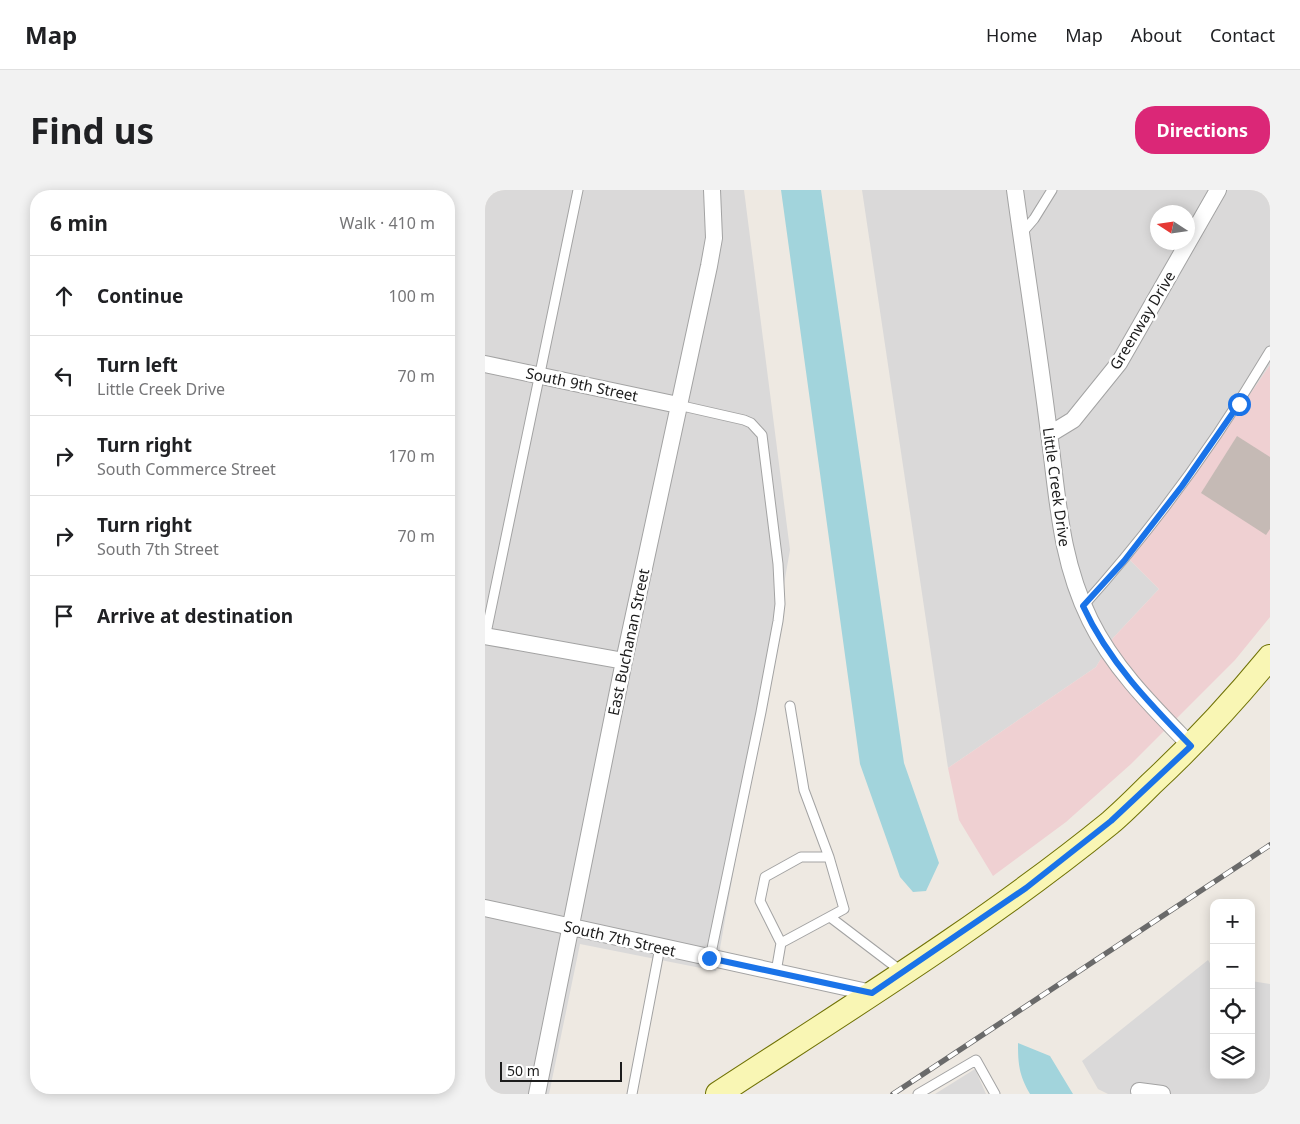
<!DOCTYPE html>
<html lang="en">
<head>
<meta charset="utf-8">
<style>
  body { margin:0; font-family:"Noto Sans",sans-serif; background:#f2f2f2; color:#202124 }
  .controls { position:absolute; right:15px; bottom:15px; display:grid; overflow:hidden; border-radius:10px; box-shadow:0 2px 12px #0003 }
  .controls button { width:45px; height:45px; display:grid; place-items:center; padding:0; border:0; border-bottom:1px solid #e0e0e0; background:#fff; color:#202124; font:25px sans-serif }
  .compass { position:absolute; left:665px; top:15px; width:45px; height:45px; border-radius:50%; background:#fff; box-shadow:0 2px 12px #0003; rotate:282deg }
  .scale { position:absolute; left:15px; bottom:12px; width:122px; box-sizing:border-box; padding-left:5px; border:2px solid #1c1c1c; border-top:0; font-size:14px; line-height:18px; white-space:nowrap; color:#1c1c1c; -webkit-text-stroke:4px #fff; paint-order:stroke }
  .stop { position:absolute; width:15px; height:15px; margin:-11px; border:4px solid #1a73e8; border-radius:50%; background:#fff }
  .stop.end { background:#1a73e8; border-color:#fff; box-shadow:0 1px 5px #0008 }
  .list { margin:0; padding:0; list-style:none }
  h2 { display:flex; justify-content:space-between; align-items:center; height:65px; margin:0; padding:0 20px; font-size:21px }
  h2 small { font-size:16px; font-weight:400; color:#757577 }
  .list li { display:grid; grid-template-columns:32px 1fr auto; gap:15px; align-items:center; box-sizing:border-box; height:80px; padding:0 20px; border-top:1px solid #e0e0e0 }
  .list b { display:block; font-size:19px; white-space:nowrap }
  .list p { margin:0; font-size:16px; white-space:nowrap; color:#757577 }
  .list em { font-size:16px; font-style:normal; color:#757577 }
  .icon { flex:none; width:28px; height:28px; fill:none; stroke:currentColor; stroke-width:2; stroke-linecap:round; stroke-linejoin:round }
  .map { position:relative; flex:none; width:785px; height:904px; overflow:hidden; border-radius:20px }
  header { display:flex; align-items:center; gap:30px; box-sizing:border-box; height:70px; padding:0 25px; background:#fff; border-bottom:1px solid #e0e0e0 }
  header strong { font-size:24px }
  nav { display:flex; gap:28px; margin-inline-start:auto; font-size:18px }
  .intro { display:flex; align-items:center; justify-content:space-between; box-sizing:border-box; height:120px; padding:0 30px }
  h1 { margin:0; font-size:35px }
  .button { padding:12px 22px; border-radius:20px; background:#db2777; color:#fff; font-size:18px; font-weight:700 }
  main { display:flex; gap:30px; padding:0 30px }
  aside { flex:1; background:#fff; border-radius:20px; box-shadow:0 2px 12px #0003 }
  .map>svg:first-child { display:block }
  .residential { fill:#dad9d9; fill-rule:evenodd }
  .commercial { fill:#efd0d2 }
  .water { fill:#a2d4dc }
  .building { fill:#c5bab5 }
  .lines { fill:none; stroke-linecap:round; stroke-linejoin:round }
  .lane-casing { stroke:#a3a3a3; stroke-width:11 }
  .street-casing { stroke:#a3a3a3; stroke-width:18 }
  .secondary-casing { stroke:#707205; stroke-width:26 }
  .lane { stroke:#fff; stroke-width:9 }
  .street { stroke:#fff; stroke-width:16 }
  .secondary { stroke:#f9f6b4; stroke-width:24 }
  .rail-casing { stroke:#6a6a6a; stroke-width:5.5 }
  .rail { stroke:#fff; stroke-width:4; stroke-dasharray:11; stroke-linecap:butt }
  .route { stroke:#1a73e8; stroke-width:6 }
  .labels { text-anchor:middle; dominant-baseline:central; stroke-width:5; stroke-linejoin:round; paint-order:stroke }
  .street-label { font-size:15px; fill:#1c1c1c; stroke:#fff }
</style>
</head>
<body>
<header>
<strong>Map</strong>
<nav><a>Home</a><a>Map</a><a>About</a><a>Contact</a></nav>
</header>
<div class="intro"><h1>Find us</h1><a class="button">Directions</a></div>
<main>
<aside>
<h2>6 min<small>Walk · 410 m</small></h2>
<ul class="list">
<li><svg class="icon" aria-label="ahead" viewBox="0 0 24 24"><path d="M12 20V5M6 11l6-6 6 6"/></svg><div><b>Continue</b></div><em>100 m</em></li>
<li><svg class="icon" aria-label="left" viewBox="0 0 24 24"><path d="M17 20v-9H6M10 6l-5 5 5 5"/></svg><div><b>Turn left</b><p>Little Creek Drive</p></div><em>70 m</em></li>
<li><svg class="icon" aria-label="right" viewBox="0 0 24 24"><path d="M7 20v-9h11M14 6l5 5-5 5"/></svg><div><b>Turn right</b><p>South Commerce Street</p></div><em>170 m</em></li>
<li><svg class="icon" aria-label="right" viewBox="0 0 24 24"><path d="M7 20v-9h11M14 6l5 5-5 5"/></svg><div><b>Turn right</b><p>South 7th Street</p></div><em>70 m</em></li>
<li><svg class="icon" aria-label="arrive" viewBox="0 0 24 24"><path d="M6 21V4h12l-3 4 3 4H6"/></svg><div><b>Arrive at destination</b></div></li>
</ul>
</aside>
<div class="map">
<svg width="785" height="904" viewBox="0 0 785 904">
  <rect width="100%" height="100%" fill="#eee9e2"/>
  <path class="residential" d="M 0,0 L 259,0 L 305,360 L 231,781 L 95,754 L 64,904 L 0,904 Z
    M 377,0 L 785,0 L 785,175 L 701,297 L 645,370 L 674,399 L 628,448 L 611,477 L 463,578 ZM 672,22 L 702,22 L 702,52 L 672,52 Z
    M 723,770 L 729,780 L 729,885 L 766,885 L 766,791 L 785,794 L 785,904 L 623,904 L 613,899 L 597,871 Z
    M 490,879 L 501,904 L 450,904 Z"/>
  <path class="commercial" d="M 785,175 L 785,427 L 750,470 L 646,574 L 581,632 L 508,686 L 474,630 L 463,578 L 611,477 L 628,448 L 674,399 L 645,370 L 701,297 Z"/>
  <path class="water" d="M 296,0 L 336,0 L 419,573 L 454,673 L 441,701 L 428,702 L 415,687 L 375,574 Z
    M 533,853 L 565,866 L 588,904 L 545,904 C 534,885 533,874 533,853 Z"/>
  <path class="building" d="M 752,246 L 785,267 L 785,339 L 781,345 L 716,303 Z"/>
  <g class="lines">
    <defs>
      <path id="lane" d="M 536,44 L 549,29 L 567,0
        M 193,215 L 259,230 L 266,233 L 277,245 L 293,374 L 295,414 L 293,431 L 276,522 L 225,768
        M 598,416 C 669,337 731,252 785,161
        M 0,448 L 93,0
        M 305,516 L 319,600 L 344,667
        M 345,727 L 416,781
        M 291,782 L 296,753 L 275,711 L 280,687 L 316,667 L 344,667 L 359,719 L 296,753
        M 147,904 L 175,757
        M 433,904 L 491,870 L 510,904"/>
      <path id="street" d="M 530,0 C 541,81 554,162 564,243 C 573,309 575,369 605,430 C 629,479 669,518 706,556
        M 0,174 L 193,215
        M 565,244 L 588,230 L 634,173 L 733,0
        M 0,446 L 139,471
        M 0,718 L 387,803
        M 654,901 L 677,904
        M 52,904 L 139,471 L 224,76 L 229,48 L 227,0"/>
      <path id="secondary" d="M 233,904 C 366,817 502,733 625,633 C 639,621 653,607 666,594 C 709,554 748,512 785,467"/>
    </defs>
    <use href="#lane" class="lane-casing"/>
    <use href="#street" class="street-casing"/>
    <use href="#secondary" class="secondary-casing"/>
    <use href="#lane" class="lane"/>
    <use href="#street" class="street"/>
    <use href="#secondary" class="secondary"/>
    <defs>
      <path id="rail" d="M 408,904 L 785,655"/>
    </defs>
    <use href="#rail" class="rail-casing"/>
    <use href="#rail" class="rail"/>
  </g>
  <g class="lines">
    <path class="route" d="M 224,768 L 387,803 L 541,698 L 626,631 L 706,556 C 665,514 623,471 598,416 L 639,371 L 697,296 L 754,214"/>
  </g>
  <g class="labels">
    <g class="street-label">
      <text transform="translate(657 130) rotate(-59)">Greenway Drive</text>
      <text transform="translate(97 194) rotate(12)">South 9th Street</text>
      <text transform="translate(572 297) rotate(82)">Little Creek Drive</text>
      <text transform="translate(143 452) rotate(-78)">East Buchanan Street</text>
      <text transform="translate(135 748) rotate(13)">South 7th Street</text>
    </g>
  </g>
</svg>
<div class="controls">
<button>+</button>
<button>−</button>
<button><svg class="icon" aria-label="locate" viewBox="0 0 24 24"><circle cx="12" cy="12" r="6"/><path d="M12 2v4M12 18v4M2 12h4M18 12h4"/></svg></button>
<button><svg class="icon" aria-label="layers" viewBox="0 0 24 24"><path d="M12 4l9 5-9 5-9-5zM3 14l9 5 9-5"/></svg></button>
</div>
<svg class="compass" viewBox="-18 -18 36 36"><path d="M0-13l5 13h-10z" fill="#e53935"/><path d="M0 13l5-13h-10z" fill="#757577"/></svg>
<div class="scale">50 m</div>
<div class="stop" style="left:754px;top:214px"></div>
<div class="stop end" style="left:224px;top:768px"></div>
</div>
</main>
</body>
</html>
